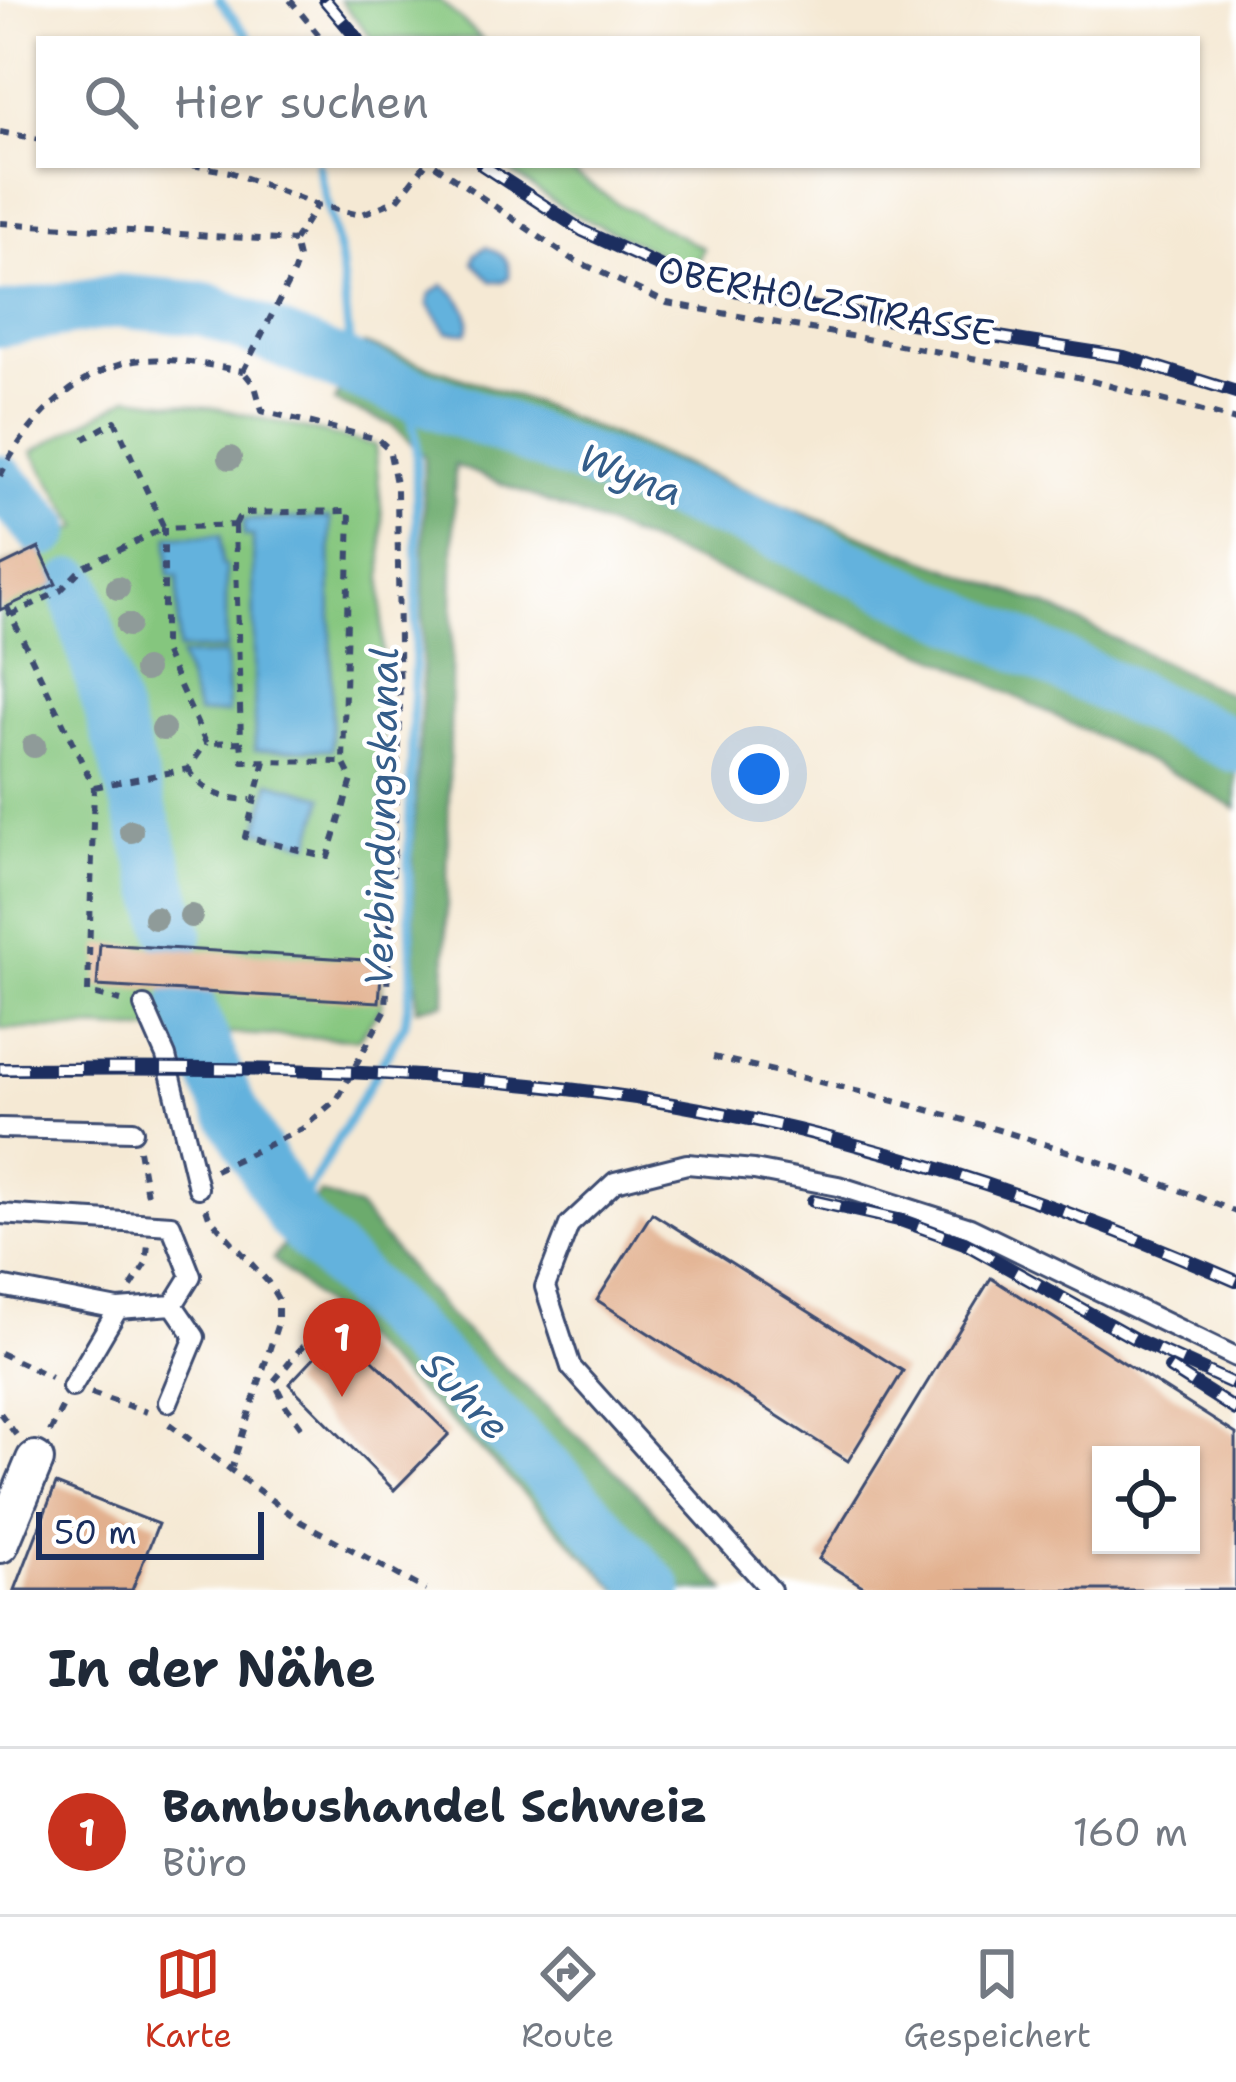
<!DOCTYPE html>
<html lang="de">
<head>
<meta charset="utf-8">
<style>
  body { margin:0; font-family:"Shantell Sans",sans-serif; background:#f2f2f3; color:#1f2937 }
  .controls { position:absolute; right:36px; bottom:36px; display:grid; overflow:hidden; border-radius:0px; box-shadow:0 3px 9px #0004 }
  .controls button { width:108px; height:108px; display:grid; place-items:center; padding:0; border:0; border-bottom:3px solid #e0e1e3; background:#fff; color:#1f2937; font:60px sans-serif }
  .scale { position:absolute; left:36px; bottom:30px; width:228px; box-sizing:border-box; padding-left:12px; border:6px solid #1b2f5e; border-top:0; font-size:33px; line-height:42px; white-space:nowrap; color:#1b2f5e; -webkit-text-stroke:9px #fff; paint-order:stroke }
  .you { position:absolute; left:759px; top:774px; width:42px; height:42px; margin:-30px; border:9px solid #fff; border-radius:50%; background:#1a73e8; box-shadow:0 0 0 18px #1a73e833 }
  .badge { display:grid; place-items:center; width:78px; height:78px; border-radius:50%; background:#c8321e; color:#fff; font-size:39px; font-weight:700 }
  .pin { position:absolute; translate:-50% -99px; filter:drop-shadow(0 3px 6px #0008) }
  .pin::after { content:''; position:absolute; top:63px; width:42px; height:36px; background:inherit; clip-path:polygon(0 0,100% 0,50% 100%) }
  .list { margin:0; padding:0; list-style:none }
  h2 { display:flex; justify-content:space-between; align-items:center; height:156px; margin:0; padding:0 48px; font-size:51px }
  h2 small { font-size:39px; font-weight:400; color:#747a83 }
  .list li { display:grid; grid-template-columns:78px 1fr auto; gap:36px; align-items:center; box-sizing:border-box; height:168px; padding:0 48px; border-top:3px solid #e0e1e3 }
  .list b { display:block; font-size:45px; white-space:nowrap }
  .list p { margin:0; font-size:39px; white-space:nowrap; color:#747a83 }
  .list em { font-size:39px; font-style:normal; color:#747a83 }
  .icon { flex:none; width:66px; height:66px; fill:none; stroke:currentColor; stroke-width:2; stroke-linecap:round; stroke-linejoin:round }
  .map { position:relative; flex:none; width:1236px; height:1590px; overflow:hidden }
  .search { position:absolute; background:#fff; box-shadow:0 3px 9px #0004; left:36px; right:36px; top:36px; height:132px; display:flex; align-items:center; gap:30px; box-sizing:border-box; padding:0 42px; border-radius:0px; color:#747a83; font-size:45px }
  .sheet { height:324px; background:#fff }
  nav { display:flex; justify-content:space-around; align-items:center; box-sizing:border-box; height:168px; border-top:3px solid #e0e1e3; background:#fff; font-size:33px; color:#747a83 }
  nav a { display:grid; justify-items:center; gap:6px }
  nav .on { color:#c8321e }
  .map>svg:first-child { display:block }
  .green { fill:#85c67e; stroke:#507a6e; stroke-width:3 }
  .forest { fill:#6cab6d; stroke:#446d66; stroke-width:3 }
  .water { fill:#63b2dd; stroke:#3f709e; stroke-width:3 }
  .lines { fill:none; stroke-linecap:round; stroke-linejoin:round }
  .stream { stroke:#63b2dd; stroke-width:9 }
  .river { stroke:#63b2dd; stroke-width:54 }
  .building { fill:#e2b08e; fill-rule:evenodd }
  .lane-casing { stroke:#3c4b70; stroke-width:24 }
  .street-casing { stroke:#3c4b70; stroke-width:42 }
  .path { stroke:#3c4b70; stroke-width:6; stroke-dasharray:9 9; stroke-linecap:butt }
  .lane { stroke:#fff; stroke-width:18 }
  .street { stroke:#fff; stroke-width:36 }
  .rail-casing { stroke:#1b2f5e; stroke-width:14 }
  .rail { stroke:#fff; stroke-width:9; stroke-dasharray:27; stroke-linecap:butt }
  .tree { fill:#8f9b99 }
  .labels { text-anchor:middle; dominant-baseline:central; stroke-width:9; stroke-linejoin:round; paint-order:stroke }
  .street-label { font-size:36px; fill:#1b2f5e; stroke:#fff }
  .water-label { font-size:39px; font-style:italic; fill:#345d8a; stroke:#fff }
</style>
</head>
<body>
<div class="map">
<svg width="1236" height="1590" viewBox="0 0 1236 1590">
  <rect width="100%" height="100%" fill="#fff"/>
  <filter id="ink" filterUnits="userSpaceOnUse"><feTurbulence type="fractalNoise" baseFrequency=".00833" numOctaves="2"/><feDisplacementMap in="SourceGraphic" scale="24" xChannelSelector="R" yChannelSelector="G"/><feConvolveMatrix kernelMatrix="1 2 1 2 8 2 1 2 1" color-interpolation-filters="sRGB"/></filter>
  <filter id="wash" filterUnits="userSpaceOnUse"><feTurbulence type="fractalNoise" baseFrequency=".004" numOctaves="4" result="noise"/><feDisplacementMap in="SourceGraphic" scale="48" xChannelSelector="R" yChannelSelector="G"/><feGaussianBlur stdDeviation="2.7" result="paint"/><feColorMatrix in="noise" values="0 0 0 0 0 0 0 0 0 0 0 0 0 0 0 0 0 1.4 0 .05"/><feComposite in="paint" operator="in"/></filter>
  <g filter="url(#wash)">
    <rect width="100%" height="100%" fill="#f5e9d4"/>
    <path class="green" d="M 340,0 L 439,0 L 482,39 L 373,39 Z
      M 501,165 L 576,165 L 572,172 L 620,205 L 703,248 L 695,270 L 566,210 Z
      M 130,397 L 221,409 L 375,445 L 382,518 L 382,1006 L 358,1039 L 89,1028 L 0,1029 L 0,567 L 79,527 L 32,452 Z"/>
    <path class="forest" d="M 364,344 L 532,402 L 786,507 L 1047,606 L 1236,698 L 1236,809 L 1184,779 L 935,657 L 455,465 L 445,1003 L 417,1009 L 412,858 L 422,696 L 424,456 L 392,425 L 334,402 Z
      M 320,1193 L 358,1207 L 446,1313 L 627,1482 L 726,1590 L 618,1590 L 480,1449 L 273,1259 Z"/>
    <path class="water" d="M 486,247 C 502,254 511,259 509,277 L 502,282 L 491,281 L 473,262 L 475,254 Z
      M 443,285 C 458,295 475,313 467,333 L 447,332 L 428,304 L 430,294 Z
      M 330,518 L 332,749 L 255,750 L 253,536 L 244,536 L 244,520 Z
      M 221,535 L 222,565 L 226,566 L 226,650 L 178,650 L 178,576 L 169,576 L 169,536 Z
      M 226,655 L 228,713 L 198,714 L 180,656 Z
      M 270,782 L 324,797 L 310,844 L 258,830 Z"/>
    <g class="lines">
      <path class="stream" d="M 219,0 L 250,39
        M 318,165 L 340,258 L 352,368
        M 293,1217 L 405,1023 L 412,976 L 408,864 L 417,582 L 416,438 L 404,390"/>
      <path class="river" d="M 0,320 L 117,301 L 205,309 L 385,383 L 770,529 L 1236,746
        M 0,482 L 45,530
        M 75,586 L 176,934
        M 187,1002 L 227,1102 L 293,1217 L 558,1482 L 656,1590"/>
    </g>
    <g id="blocks">
      <path class="building" d="M 39,548 L 56,584 L 0,610 L 0,567 Z
        M 100,944 L 382,961 L 379,1002 L 97,986 Z
        M 652,1213 L 903,1371 L 848,1461 L 597,1300 Z
        M 991,1278 L 1236,1434 L 1236,1590 L 869,1590 L 819,1559 ZM 1101,1455 L 1191,1455 L 1191,1545 L 1101,1545 Z
        M 341,1329 L 449,1434 L 394,1490 L 289,1384 Z
        M 56,1484 L 158,1524 L 132,1590 L 15,1590 Z"/>
    </g>
  </g>
  <g filter="url(#ink)">
    <use href="#blocks" fill-opacity="0" stroke="#3c4b70" stroke-width="3"/>
    <g class="lines">
      <defs>
        <path id="lane" d="M 144,1006 L 166,1056 L 198,1188
          M 0,1128 L 133,1131
          M 0,1214 L 171,1225 L 191,1276 L 173,1305 L 118,1309
          M 0,1286 L 118,1309 L 72,1387
          M 168,1402 L 195,1337 L 173,1305
          M 771,1590 L 571,1367 L 545,1287 L 569,1225 L 615,1182 L 687,1164 L 754,1170 L 838,1186 L 970,1228 L 1236,1357"/>
        <path id="street" d="M 0,1544 L 35,1460"/>
      </defs>
      <use href="#lane" class="lane-casing"/>
      <use href="#street" class="street-casing"/>
      <path class="path" d="M 290,0 L 322,39
        M 0,132 L 39,139
        M 192,165 L 230,172 L 317,205 L 360,215 L 397,200 L 425,165
        M 435,165 L 570,258 L 667,303 L 1077,377 L 1236,420
        M 0,223 L 294,241
        M 243,371 L 294,272 L 298,258 L 294,241 L 317,205
        M 0,476 C 25,426 66,381 121,364 C 157,353 206,365 243,371
        M 235,525 L 241,742 L 206,743 L 164,651 L 164,528 Z
        M 235,525 L 241,513 L 350,511 L 343,762 L 243,761 L 241,742
        M 7,607 L 94,787 L 88,993 L 121,1001
        M 11,615 L 60,591 L 82,568 L 164,528 L 115,421 L 84,439
        M 265,761 L 245,837 L 328,857 L 352,780 L 343,762
        M 188,769 C 206,794 220,798 251,800
        M 94,787 L 188,769 L 206,743
        M 713,1057 C 891,1097 1067,1144 1236,1212
        M 139,1150 L 148,1201
        M 215,1170 L 302,1129 L 338,1098 L 386,1009 L 400,722 L 397,488 L 389,449 L 378,439 L 262,411 L 255,386 L 243,371
        M 206,1208 L 209,1217 L 268,1282 L 278,1299 L 278,1323 L 232,1467
        M 131,1287 L 146,1264 L 148,1244
        M 303,1346 L 274,1381 L 286,1406 L 304,1431
        M 0,1353 L 51,1377
        M 91,1393 L 147,1412
        M 0,1413 L 17,1436
        M 169,1424 L 301,1522 L 426,1590
        M 50,1432 L 63,1406"/>
      <use href="#lane" class="lane"/>
      <use href="#street" class="street"/>
      <defs>
        <path id="rail" d="M 325,0 L 358,39
          M 482,165 L 583,231 L 686,278 L 791,304 L 1124,357 L 1236,392
          M 0,1069 C 212,1067 426,1067 636,1098 C 845,1130 1044,1197 1236,1281
          M 813,1201 L 903,1221 L 964,1243 L 1137,1340 L 1236,1385
          M 1170,1368 L 1236,1410"/>
      </defs>
      <use href="#rail" class="rail-casing"/>
      <use href="#rail" class="rail"/>
    </g>
    <g class="tree">
      <circle cx="230" cy="458" r="12"/>
      <circle cx="118" cy="588" r="12"/>
      <circle cx="128" cy="625" r="12"/>
      <circle cx="145" cy="670" r="12"/>
      <circle cx="163" cy="729" r="12"/>
      <circle cx="34" cy="746" r="12"/>
      <circle cx="131" cy="831" r="12"/>
      <circle cx="191" cy="916" r="12"/>
      <circle cx="155" cy="918" r="12"/>
    </g>
  </g>
  <g class="labels">
    <g class="street-label">
      <text transform="translate(826 301) rotate(11)">OBERHOLZSTRASSE</text>
    </g>
    <g class="water-label">
      <text transform="translate(631 474) rotate(21)">Wyna</text>
      <text transform="translate(381 817) rotate(-89)">Verbindungskanal</text>
      <text transform="translate(466 1395) rotate(46)">Suhre</text>
    </g>
  </g>
</svg>
<div class="controls">
<button><svg class="icon" aria-label="locate" viewBox="0 0 24 24"><circle cx="12" cy="12" r="6"/><path d="M12 2v4M12 18v4M2 12h4M18 12h4"/></svg></button>
</div>
<div class="scale">50 m</div>
<div class="you"></div>
<div class="pin badge" style="left:342px;top:1397px">1</div>
<div class="search"><svg class="icon" aria-label="search" viewBox="0 0 24 24"><circle cx="10" cy="10" r="6"/><path d="M15 15l6 6"/></svg>Hier suchen</div>
</div>
<section class="sheet">
<h2>In der Nähe<small></small></h2>
<ul class="list">
<li><span class="badge">1</span><div><b>Bambushandel Schweiz</b><p>Büro</p></div><em>160 m</em></li>
</ul>
</section>
<nav>
<a class="on"><svg class="icon" aria-label="map" viewBox="0 0 24 24"><path d="M3 6l6-2 6 2 6-2v14l-6 2-6-2-6 2zM9 4v14M15 6v14"/></svg>Karte</a>
<a><svg class="icon" aria-label="directions" viewBox="0 0 24 24"><path d="M12 3l9 9-9 9-9-9zM9 14v-3h6M13 9l2 2-2 2"/></svg>Route</a>
<a><svg class="icon" aria-label="saved" viewBox="0 0 24 24"><path d="M7 4h10v16l-5-4-5 4z"/></svg>Gespeichert</a>
</nav>
</body>
</html>
